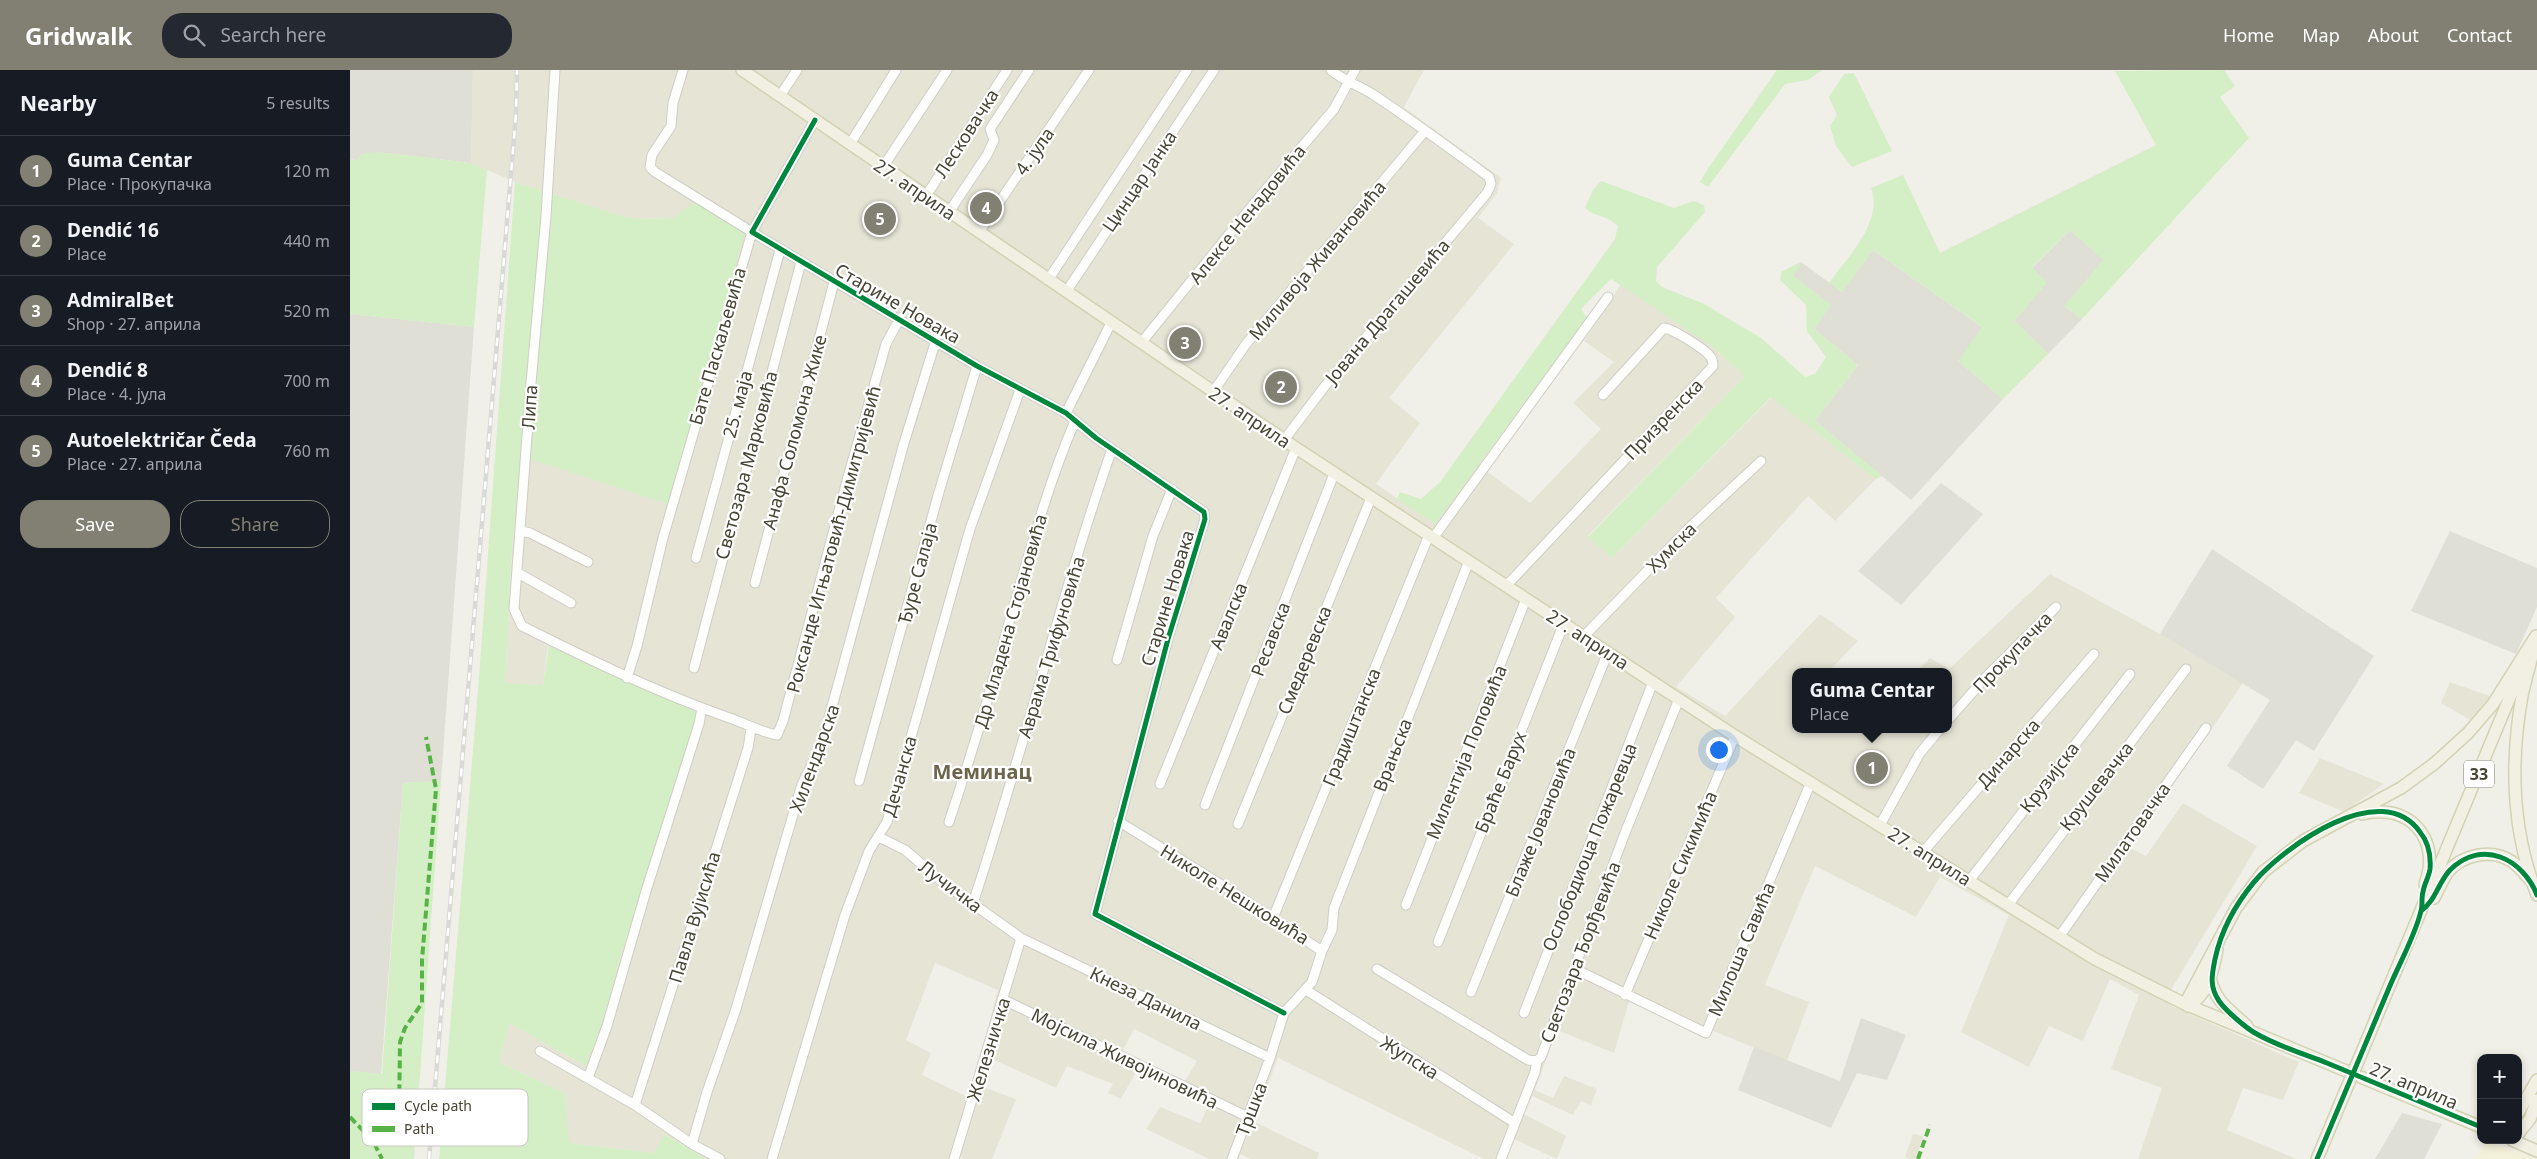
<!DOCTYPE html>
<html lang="en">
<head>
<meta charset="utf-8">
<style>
  body { margin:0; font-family:"Noto Sans",sans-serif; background:#242831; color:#f1f3f6 }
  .controls { position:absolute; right:15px; bottom:15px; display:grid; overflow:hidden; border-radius:10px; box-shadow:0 2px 8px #0003 }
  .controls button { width:45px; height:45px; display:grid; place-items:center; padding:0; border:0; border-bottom:1px solid #363941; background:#171b24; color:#f1f3f6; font:25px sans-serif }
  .you { position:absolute; left:1368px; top:679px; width:18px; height:18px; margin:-12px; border:4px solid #fff; border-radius:50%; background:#1a73e8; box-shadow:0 0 0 8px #1a73e833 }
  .badge { display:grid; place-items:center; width:32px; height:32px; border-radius:50%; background:#828073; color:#fff; font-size:16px; font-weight:700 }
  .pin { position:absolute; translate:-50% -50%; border:2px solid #fff; box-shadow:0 1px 5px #0006 }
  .popup { position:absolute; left:1442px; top:598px; width:160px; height:65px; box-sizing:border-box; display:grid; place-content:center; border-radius:10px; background:#171b24; filter:drop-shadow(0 1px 4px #0005); font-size:16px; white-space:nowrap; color:#9ea1a6 }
  .popup b { font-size:19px; color:#f1f3f6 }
  .popup::after { content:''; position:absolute; left:50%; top:100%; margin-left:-10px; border:10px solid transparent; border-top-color:#171b24 }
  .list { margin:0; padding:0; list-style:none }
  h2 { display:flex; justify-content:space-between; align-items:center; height:65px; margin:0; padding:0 20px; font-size:21px }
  h2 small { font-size:16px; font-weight:400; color:#9ea1a6 }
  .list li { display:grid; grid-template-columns:32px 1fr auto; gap:15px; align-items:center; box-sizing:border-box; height:70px; padding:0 20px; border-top:1px solid #363941 }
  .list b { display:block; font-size:19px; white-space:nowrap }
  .list p { margin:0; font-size:16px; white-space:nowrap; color:#9ea1a6 }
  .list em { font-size:16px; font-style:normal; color:#9ea1a6 }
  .actions { display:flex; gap:10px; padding:15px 20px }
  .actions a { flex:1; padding:11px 0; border:1px solid #828073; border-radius:20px; text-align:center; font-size:18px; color:#828073 }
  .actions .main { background:#828073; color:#fff }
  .icon { flex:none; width:28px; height:28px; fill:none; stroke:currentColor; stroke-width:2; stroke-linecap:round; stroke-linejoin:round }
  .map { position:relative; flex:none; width:2187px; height:1089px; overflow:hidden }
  header { display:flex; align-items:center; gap:30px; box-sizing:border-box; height:70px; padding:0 25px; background:#828073; color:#fff }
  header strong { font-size:24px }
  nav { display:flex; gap:28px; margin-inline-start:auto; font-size:18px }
  .search { width:350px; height:45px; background:#242831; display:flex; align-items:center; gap:12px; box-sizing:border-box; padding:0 18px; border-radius:20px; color:#9ea1a6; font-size:19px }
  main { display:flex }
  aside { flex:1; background:#171b24 }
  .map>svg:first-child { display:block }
  .residential { fill:#e5e4d5 }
  .commercial { fill:#f4f1da }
  .industrial { fill:#e0dfd6 }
  .green { fill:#d4eec6 }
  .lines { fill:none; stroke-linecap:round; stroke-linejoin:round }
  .minor-casing { stroke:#cecec6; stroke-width:11 }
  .major-casing { stroke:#d4d2b4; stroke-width:14 }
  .minor { stroke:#fdfdfc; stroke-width:9 }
  .major { stroke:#f1f0e3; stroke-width:11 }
  .rail-casing { stroke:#d9d9d8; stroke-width:4.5 }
  .rail { stroke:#fff; stroke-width:2.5; stroke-dasharray:8; stroke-linecap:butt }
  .major-bridge-casing { stroke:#d4d2b4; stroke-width:14; stroke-linecap:butt }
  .major-bridge { stroke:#f1f0e3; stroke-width:11 }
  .quiet { stroke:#57b346; stroke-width:4; stroke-dasharray:8 4; stroke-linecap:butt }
  .cycleway-casing { stroke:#fff; stroke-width:8 }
  .cycleway { stroke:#00873e; stroke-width:5 }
  .labels { text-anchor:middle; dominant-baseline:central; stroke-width:4.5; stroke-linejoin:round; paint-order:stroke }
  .shield { fill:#fff; stroke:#7e7c71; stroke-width:1 }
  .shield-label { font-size:16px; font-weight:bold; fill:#474434 }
  .street-label { font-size:18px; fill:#474434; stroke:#fff }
  .quarter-label { font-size:20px; font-weight:bold; fill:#6b664b; stroke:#fff }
  .key { fill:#fff; stroke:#c8c7c2; stroke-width:1 }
  .key-label { font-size:14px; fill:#474434 }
</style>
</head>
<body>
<header>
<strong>Gridwalk</strong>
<div class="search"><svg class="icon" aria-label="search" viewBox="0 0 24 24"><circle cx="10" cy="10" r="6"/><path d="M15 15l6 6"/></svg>Search here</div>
<nav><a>Home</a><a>Map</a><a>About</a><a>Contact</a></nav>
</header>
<main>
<aside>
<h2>Nearby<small>5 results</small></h2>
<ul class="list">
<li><span class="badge">1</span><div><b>Guma Centar</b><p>Place · Прокупачка</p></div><em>120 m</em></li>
<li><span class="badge">2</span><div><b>Dendić 16</b><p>Place</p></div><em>440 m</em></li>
<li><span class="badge">3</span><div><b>AdmiralBet</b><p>Shop · 27. априла</p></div><em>520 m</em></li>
<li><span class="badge">4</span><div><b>Dendić 8</b><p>Place · 4. јула</p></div><em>700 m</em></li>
<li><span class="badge">5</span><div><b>Autoelektričar Čeda</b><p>Place · 27. априла</p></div><em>760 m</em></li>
</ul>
<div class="actions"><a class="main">Save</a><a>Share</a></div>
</aside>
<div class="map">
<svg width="2187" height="1089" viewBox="0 0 2187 1089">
  <rect width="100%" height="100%" fill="#f0f0e8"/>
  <path class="residential" d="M 123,0 L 1074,0 L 1054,37 L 1151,108 L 1147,123 L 1128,148 L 1164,174 L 1039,328 L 1070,353 L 1026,414 L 1085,454 L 1127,394 L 1180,433 L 1251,359 L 1223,333 L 1264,292 L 1234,271 L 1271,214 L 1360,275 L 1395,306 L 1238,466 L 1262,488 L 1422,327 L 1526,409 L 1485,451 L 1458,426 L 1366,528 L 1385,547 L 1326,617 L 1375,646 L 1470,544 L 1508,571 L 1478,602 L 1446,602 L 1446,659 L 1598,659 L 1598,602 L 1566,602 L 1580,588 L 1599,599 L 1700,504 L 1810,564 L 1893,613 L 1780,778 L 1796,786 L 1833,733 L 1907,776 L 1821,920 L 1822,936 L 1949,992 L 1933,1030 L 1893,1018 L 1877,1060 L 1947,1089 L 1788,1089 L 1812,1018 L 1761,999 L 1789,925 L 1760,909 L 1733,971 L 1699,956 L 1679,997 L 1611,962 L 1659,845 L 1590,807 L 1566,847 L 1465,796 L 1415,915 L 1459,932 L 1437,991 L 1344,953 L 1281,924 L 1264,983 L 1207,960 L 1185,1020 L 1203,1028 L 1214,1006 L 1247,1019 L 1241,1035 L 1231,1031 L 1223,1045 L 1182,1026 L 1174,1044 L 1216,1066 L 1207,1089 L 1164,1069 L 1157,1089 L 1134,1089 L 928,988 L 904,1052 L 969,1083 L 967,1089 L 901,1089 L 890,1084 L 889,1089 L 859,1089 L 796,1059 L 810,1037 L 850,1053 L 860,1033 L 831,1018 L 847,991 L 784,959 L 772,982 L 788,998 L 771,1029 L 758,1023 L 763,1014 L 717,996 L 706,1018 L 631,984 L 648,920 L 585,893 L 556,970 L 581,983 L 572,1005 L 620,1028 L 624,1014 L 666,1029 L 642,1089 L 615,1089 L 602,1084 L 600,1089 L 356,1089 L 314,1064 L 305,1083 L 218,1073 L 214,1022 L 149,993 L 159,953 L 236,996 L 253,953 L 270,888 L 346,652 L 345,642 L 198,576 L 193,615 L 155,614 L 162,479 L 171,385 L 322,149 L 279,148 L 165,112 L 121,93 Z
    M 2100,612 L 2142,627 L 2124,652 L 2091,633 Z
    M 1970,688 L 2034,714 L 1994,742 L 1949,723 Z
    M 1563,1064 L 1573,1066 L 1566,1089 L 1560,1089 L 1555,1087 Z"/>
  <path class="commercial" d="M 2135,1071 L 2187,1089 L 2125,1089 Z"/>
  <path class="industrial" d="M 0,0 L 123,0 L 121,93 L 28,82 L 6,90 L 0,89 Z
    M 1720,160 L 1754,190 L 1714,236 L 1732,249 L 1698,284 L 1664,251 L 1696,213 L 1682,198 Z
    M 1523,180 L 1633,258 L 1608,291 L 1653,329 L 1561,430 L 1465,351 L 1508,295 L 1464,259 L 1480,235 L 1443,206 L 1451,192 L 1492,222 Z
    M 0,244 L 124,257 L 91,711 L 53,713 L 31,1004 L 0,1001 Z
    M 1591,413 L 1633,444 L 1551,535 L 1508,501 Z
    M 2100,461 L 2187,498 L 2187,537 L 2166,584 L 2061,541 Z
    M 1862,479 L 2024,586 L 1964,681 L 1946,670 L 1913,719 L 1877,696 L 1920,630 L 1810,564 Z
    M 1511,948 L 1556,965 L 1537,1010 L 1507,1003 L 1481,1058 L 1388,1020 L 1404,977 L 1490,1011 Z
    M 2052,1043 L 2092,1054 L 2074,1089 L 2025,1089 Z"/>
  <path class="green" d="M 1427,0 L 1472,0 L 1458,10 L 1435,14 L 1358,117 L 1350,112 L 1357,100 Z
    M 1874,0 L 1885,16 L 1870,27 L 1899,68 L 1732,249 L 1714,236 L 1753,190 L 1720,160 L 1682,197 L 1697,213 L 1664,251 L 1698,284 L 1653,329 L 1608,291 L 1632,257 L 1523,180 L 1492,222 L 1479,213 C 1497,187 1534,152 1521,118 L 1553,105 L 1590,183 L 1806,75 L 1765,1 Z
    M 1504,3 L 1542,81 L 1502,97 L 1486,76 L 1480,56 L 1487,45 L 1479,27 L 1494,4 Z
    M 28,82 L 121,93 L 137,100 L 124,257 L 0,244 L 0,89 L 6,90 L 12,84 Z
    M 1251,111 L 1324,138 L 1343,131 L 1354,135 L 1355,142 L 1307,197 L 1306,211 L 1312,217 L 1354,234 L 1411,268 L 1455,307 L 1465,304 L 1476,287 L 1457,261 L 1456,235 L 1430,210 L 1431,202 L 1451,192 L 1444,206 L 1481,235 L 1464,259 L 1508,295 L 1465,351 L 1532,406 L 1526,409 L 1421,327 L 1262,488 L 1238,467 L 1395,306 L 1360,275 L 1261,209 L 1231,239 L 1237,248 L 1085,454 L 1047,429 L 1050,422 L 1071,429 L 1090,412 L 1265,169 L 1268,156 C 1254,143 1248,149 1235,138 L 1243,120 Z
    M 165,112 L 279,148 L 322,149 L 344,132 L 395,162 L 318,434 L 171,386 L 162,479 L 155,613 L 193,615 L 199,576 L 345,641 L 346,652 L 270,888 L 253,953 L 236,996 L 159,953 L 149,993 L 214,1022 L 219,1073 L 304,1083 L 314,1064 L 356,1089 L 89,1089 L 129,608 Z
    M 91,711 L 64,1089 L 0,1089 L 0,1001 L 32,1004 L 53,713 Z"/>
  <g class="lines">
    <defs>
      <path id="minor" d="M 205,0 L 196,146 L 181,313 L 164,539 L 172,556 C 238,589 304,621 374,646 C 393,652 407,661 427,665 L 433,651 L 498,407 L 536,274 L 550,248
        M 430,26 L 447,0
        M 465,50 L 402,162 L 627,296 L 716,343 L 746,368 L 854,442 L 855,449 L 818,569 L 745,844 L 934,943
        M 500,74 L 546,0
        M 533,97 L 597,0
        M 576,126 L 657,0
        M 599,142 L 637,85 L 644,70 L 640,59 L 642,56 L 679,0
        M 629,162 L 739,0
        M 698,210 L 837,0
        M 716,222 L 864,0
        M 791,273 L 906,131 L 984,39 L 1005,0
        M 863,322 L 896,274 L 1075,61
        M 716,343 L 761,253
        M 934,370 L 975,316 L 1137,123 L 1141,114 L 1139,107 C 1101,79 1063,51 1024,25 C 1010,16 994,11 981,0
        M 171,461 L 180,463 L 238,492
        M 1083,468 L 1258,227
        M 346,488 L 430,180
        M 168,503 L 221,533
        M 405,513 L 484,212
        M 1156,516 L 1363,296 C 1363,292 1362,288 1359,285 C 1353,278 1323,259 1314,258 L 1253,325
        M 1234,566 L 1338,459 L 1411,391
        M 767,590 L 803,466 L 822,419
        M 344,598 L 451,192
        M 277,608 L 287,576 L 313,468 L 402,162 L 305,102 L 300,97 L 302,85 L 321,56 L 323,33 L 333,0
        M 1598,650 L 1637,606 L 1706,537
        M 509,711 L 589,422 L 627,296
        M 810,714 L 946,378
        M 855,735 L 984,404
        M 768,751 L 875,817 L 972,881 L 962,912 L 934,943 L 920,988 L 882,1089
        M 599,752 C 621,686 641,620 659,553 C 679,485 697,416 725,351
        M 888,754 L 1021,428
        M 1530,755 L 1570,683 L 1590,659
        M 529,767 L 555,780 L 595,814 L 671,868 L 920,988
        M 1573,782 L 1744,584
        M 1619,811 L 1780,604
        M 623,833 C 673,683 710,528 762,379
        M 1056,835 L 1176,529
        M 1658,835 L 1836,599
        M 923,848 L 1079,465
        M 1709,867 L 1856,658
        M 1088,872 L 1214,553
        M 972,881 L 982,860 L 984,838 L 1119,491
        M 1027,899 L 1178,990 L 1187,991 L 1191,987 L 1275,763 L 1329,629
        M 1225,899 L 1356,963 L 1461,712
        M 956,920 L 1165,1053
        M 1121,922 L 1258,582
        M 1275,925 L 1385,666
        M 652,929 L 898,1047
        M 1174,943 L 1303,612
        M 190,981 L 285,1035 L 342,1074 L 370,1089
        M 238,1008 L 257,956 L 296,821 L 349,654 L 352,638
        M 285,1035 L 398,678 L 401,659
        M 342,1074 L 357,1022 L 386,939 L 452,714 L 471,677 L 554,373 L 586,270
        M 422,1089 L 495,845 L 519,781 L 537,752 L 620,459 L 670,320
        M 604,1089 L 671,868
        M 1151,1089 L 1185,1002 L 1187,991"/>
      <path id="major" d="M 392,0 L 946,378 L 1385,666 L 1745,889 L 1835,934 L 2131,1057
        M 2186,566 C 2183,587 2176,606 2172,626 C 2160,693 2162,761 2187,825
        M 2012,744 C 2059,732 2092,769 2075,814
        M 2084,828 C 2088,820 2092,811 2097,803 C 2111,785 2141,778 2161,791 C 2169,796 2175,804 2181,811
        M 1860,907 C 1864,931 1880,940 1897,956
        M 1835,934 L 1886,838 L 1913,802 L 1953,771 L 2051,718 L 2085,693 L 2118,663 L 2143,634 L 2186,566
        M 1838,936 C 1858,925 1863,901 1867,880
        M 2009,989 L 2172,598
        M 2168,1043 L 2187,1010
        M 2168,1064 L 2180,1049 L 2187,1030
        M 2162,1070 L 2187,1081
        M 1967,1089 L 1992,1029"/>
    </defs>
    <use href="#minor" class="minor-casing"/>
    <use href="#major" class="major-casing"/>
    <use href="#minor" class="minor"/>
    <use href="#major" class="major"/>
    <defs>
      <path id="rail" d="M 79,1089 L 166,44 L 167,0"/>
    </defs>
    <use href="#rail" class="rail-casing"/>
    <use href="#rail" class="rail"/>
    <defs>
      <path id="major-bridge" d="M 1992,1029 L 2009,989"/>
    </defs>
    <use href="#major-bridge" class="major-bridge-casing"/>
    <use href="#major-bridge" class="major-bridge"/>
    <path class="quiet" d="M 0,1047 L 23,1071 L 32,1089
      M 23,1071 L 49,1047 L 50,972 L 55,958 L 72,933 L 72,890 L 86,719 L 76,667
      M 1568,1089 L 1580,1055"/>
    <defs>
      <path id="cycleway" d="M 465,50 L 402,162 L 627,296 L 716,343 L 746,368 L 854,442 L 855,449 L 818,569 L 745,844 L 934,943
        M 2071,841 C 2086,830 2088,813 2100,800 C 2132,768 2173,789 2187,825
        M 1967,1089 C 1991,1032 2015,975 2039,918 C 2049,894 2065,866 2071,841 C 2073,835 2071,828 2073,822 C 2074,814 2079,807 2080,799 C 2081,786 2078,772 2070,762 C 2031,707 1935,776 1904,812 C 1885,835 1871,861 1865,889 C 1862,905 1859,916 1869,931 C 1875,940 1896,958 1905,963 C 1927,976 1954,984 1977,993 C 2029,1015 2080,1036 2131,1057"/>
    </defs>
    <use href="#cycleway" class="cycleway-casing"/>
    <use href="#cycleway" class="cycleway"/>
  </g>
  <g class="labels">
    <rect class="shield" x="2114" y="690.5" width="30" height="27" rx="4"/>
    <g class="shield-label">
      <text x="2129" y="704">33</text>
    </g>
    <g class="street-label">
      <text transform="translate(616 63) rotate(-57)">Лесковачка</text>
      <text transform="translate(684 81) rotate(-55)">4. јула</text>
      <text transform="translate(789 111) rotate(-56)">Цинцар Јанка</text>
      <text transform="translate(565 119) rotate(34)">27. априла</text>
      <text transform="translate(897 144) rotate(-51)">Алексе Ненадовића</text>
      <text transform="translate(967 190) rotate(-50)">Миливоја Живановића</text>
      <text transform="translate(548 233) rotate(30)">Старине Новака</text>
      <text transform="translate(1037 241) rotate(-50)">Јована Драгашевића</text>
      <text transform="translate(367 276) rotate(-74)">Бате Паскаљевића</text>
      <text transform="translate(387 334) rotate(-75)">25. маја</text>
      <text transform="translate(179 337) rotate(-86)">Липа</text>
      <text transform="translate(900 347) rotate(34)">27. априла</text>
      <text transform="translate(1313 349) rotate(-46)">Призренска</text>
      <text transform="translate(444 362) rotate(-75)">Анафа Соломона Жике</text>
      <text transform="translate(396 395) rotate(-75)">Светозара Марковића</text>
      <text transform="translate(483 469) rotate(-75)">Роксанде Игњатовић-Димитријевић</text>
      <text transform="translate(1321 477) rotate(-45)">Хумска</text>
      <text transform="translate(567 503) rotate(-75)">Ђуре Салаја</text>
      <text transform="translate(817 528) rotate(-73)">Старине Новака</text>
      <text transform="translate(878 546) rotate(-68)">Авалска</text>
      <text transform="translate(660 551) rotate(-74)">Др Младена Стојановића</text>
      <text transform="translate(920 569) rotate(-69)">Ресавска</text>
      <text transform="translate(1238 569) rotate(33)">27. априла</text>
      <text transform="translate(701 577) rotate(-73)">Аврама Трифуновића</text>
      <text transform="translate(1662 582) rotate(-46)">Прокупачка</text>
      <text transform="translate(954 590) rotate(-68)">Смедеревска</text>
      <text transform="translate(1001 657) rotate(-68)">Градиштанска</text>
      <text transform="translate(1116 682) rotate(-68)">Милентија Поповића</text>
      <text transform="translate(1658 683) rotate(-49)">Динарска</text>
      <text transform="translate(1042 685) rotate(-69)">Врањска</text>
      <text transform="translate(464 688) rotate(-70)">Хилендарска</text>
      <text transform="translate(549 706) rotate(-74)">Дечанска</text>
      <text transform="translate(1699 707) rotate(-52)">Крузијска</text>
      <text transform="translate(1150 712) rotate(-68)">Браће Барух</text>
      <text transform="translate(1746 716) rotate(-52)">Крушевачка</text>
      <text transform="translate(1190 752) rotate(-68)">Блаже Јовановића</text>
      <text transform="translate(1782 762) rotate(-55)">Милатовачка</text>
      <text transform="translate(1239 777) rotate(-68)">Ослободиоца Пожаревца</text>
      <text transform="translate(1580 786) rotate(32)">27. априла</text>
      <text transform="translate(1330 795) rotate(-67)">Николе Сикимића</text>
      <text transform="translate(601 816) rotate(37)">Лучичка</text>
      <text transform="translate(885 824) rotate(32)">Николе Нешковића</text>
      <text transform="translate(344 847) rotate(-73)">Павла Вујисића</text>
      <text transform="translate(1391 879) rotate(-67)">Милоша Савића</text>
      <text transform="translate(1230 882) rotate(-69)">Светозара Ђорђевића</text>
      <text transform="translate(796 928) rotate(26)">Кнеза Данила</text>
      <text transform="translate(638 979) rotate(-73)">Железничка</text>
      <text transform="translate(1060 987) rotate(32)">Жупска</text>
      <text transform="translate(775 988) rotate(26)">Мојсила Живојиновића</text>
      <text transform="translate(2064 1015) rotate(23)">27. априла</text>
      <text transform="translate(901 1039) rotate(-69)">Тршка</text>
    </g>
    <g class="quarter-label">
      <text x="632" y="701">Меминац</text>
    </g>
  </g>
  <rect x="12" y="1019" width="166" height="57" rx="8" class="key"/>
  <rect x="22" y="1033" width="23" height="7" fill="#00873e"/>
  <rect x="22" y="1056" width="23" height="6" fill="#57b346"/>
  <g class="key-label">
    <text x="54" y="1041">Cycle path</text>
    <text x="54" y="1064">Path</text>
  </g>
</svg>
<div class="controls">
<button>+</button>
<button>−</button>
</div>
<div class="you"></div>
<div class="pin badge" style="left:1522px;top:698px">1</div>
<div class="popup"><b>Guma Centar</b>Place</div>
<div class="pin badge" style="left:931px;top:317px">2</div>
<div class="pin badge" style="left:835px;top:273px">3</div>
<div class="pin badge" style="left:636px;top:138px">4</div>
<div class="pin badge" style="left:530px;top:149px">5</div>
</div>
</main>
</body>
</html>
